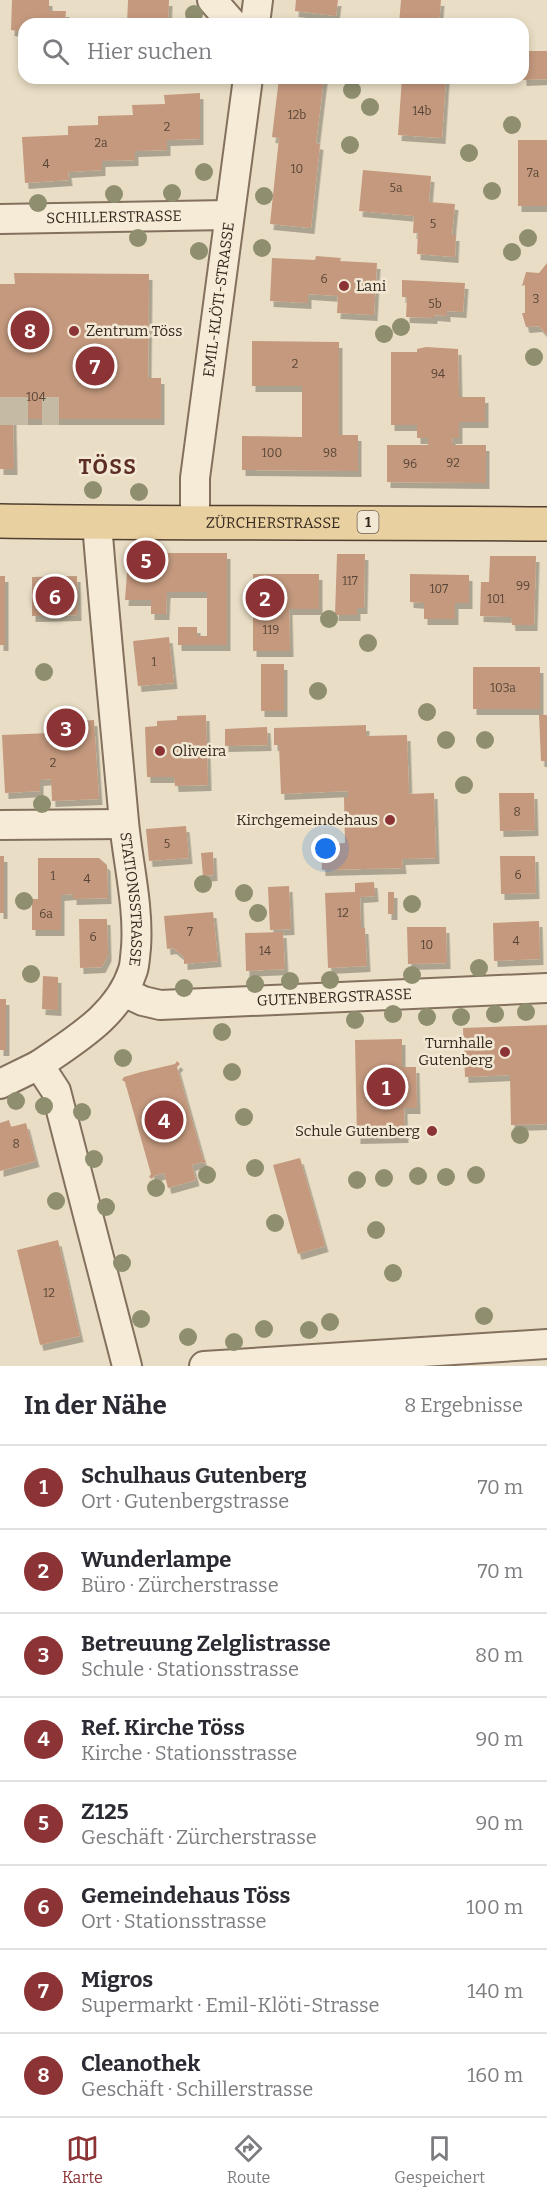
<!DOCTYPE html>
<html lang="de">
<head>
<meta charset="utf-8">
<style>
  body { margin:0; font-family:Bitter,serif; background:#f7f7f7; color:#2b2b33 }
  .you { position:absolute; left:326px; top:849px; width:21px; height:21px; margin:-15px; border:4px solid #fff; border-radius:50%; background:#1a73e8; box-shadow:0 0 0 9px #1a73e833 }
  .badge { display:grid; place-items:center; width:39px; height:39px; border-radius:50%; background:#8c3336; color:#fff; font-size:20px; font-weight:700 }
  .pin { position:absolute; translate:-50% -50%; border:3px solid #fff; box-shadow:0 2px 6px #0006 }
  .list { margin:0; padding:0; list-style:none }
  h2 { display:flex; justify-content:space-between; align-items:center; height:78px; margin:0; padding:0 24px; font-size:26px }
  h2 small { font-size:20px; font-weight:400; color:#7c7c81 }
  .list li { display:grid; grid-template-columns:39px 1fr auto; gap:18px; align-items:center; box-sizing:border-box; height:84px; padding:0 24px; border-top:2px solid #e1e1e2 }
  .list b { display:block; font-size:22px; white-space:nowrap }
  .list p { margin:0; font-size:20px; white-space:nowrap; color:#7c7c81 }
  .list em { font-size:20px; font-style:normal; color:#7c7c81 }
  .icon { flex:none; width:33px; height:33px; fill:none; stroke:currentColor; stroke-width:2; stroke-linecap:round; stroke-linejoin:round }
  .map { position:relative; flex:none; width:547px; height:1366px; overflow:hidden }
  .search { position:absolute; background:#fff; box-shadow:0 3px 9px #0003; left:18px; right:18px; top:18px; height:66px; display:flex; align-items:center; gap:15px; box-sizing:border-box; padding:0 21px; border-radius:18px; color:#7c7c81; font-size:22px }
  .sheet { height:750px; background:#fff }
  nav { display:flex; justify-content:space-around; align-items:center; box-sizing:border-box; height:84px; border-top:2px solid #e1e1e2; background:#fff; font-size:16px; color:#7c7c81 }
  nav a { display:grid; justify-items:center; gap:3px }
  nav .on { color:#8c3336 }
  .map>svg:first-child { display:block }
  .building { fill:#c4997e; filter:url(#shadow) }
  .lines { fill:none; stroke-linecap:round; stroke-linejoin:round }
  .street-tunnel { stroke:#c5baa4; stroke-width:28; stroke-dasharray:28 14; stroke-linecap:butt }
  .street-casing { stroke:#83705d; stroke-width:32 }
  .primary-casing { stroke:#513f31; stroke-width:36 }
  .street { stroke:#f5ebd7; stroke-width:28 }
  .primary { stroke:#e9d0a0; stroke-width:33 }
  .tree { fill:#8f8f6f }
  .poi-dot { fill:#8c3336; stroke:#f2e8d4; stroke-width:2 }
  .labels { text-anchor:middle; dominant-baseline:central; stroke-width:5; stroke-linejoin:round; paint-order:stroke }
  .number-label { font-size:12px; fill:#584537 }
  .shield { fill:#f2e8d4; stroke:#6d6255; stroke-width:1.5 }
  .shield-label { font-size:14px; font-weight:bold; fill:#34291f }
  .street-label { font-size:15px; fill:#34291f; stroke:#f2e8d4 }
  .poi-label { font-size:15px; fill:#34291f; stroke:#f2e8d4; text-anchor:start }
  .district-label { font-size:21px; font-weight:bold; letter-spacing:1.5px; fill:#5c2d23; stroke:#f2e8d4 }
</style>
</head>
<body>
<div class="map">
<svg width="547" height="1366" viewBox="0 0 547 1366">
  <defs>
    <filter id="shadow"><feDropShadow dx="3.5" dy="6" stdDeviation="0" flood-color="#0004"/></filter>
  </defs>
  <rect width="100%" height="100%" fill="#e9dec5"/>
  <path class="building" d="M 12,0 L 49,0 L 49,11 L 66,11 L 65,22 L 24,24 L 24,32 L 11,30 Z
    M 128,0 L 169,0 L 168,24 L 127,24 Z
    M 296,0 L 338,0 L 336,16 L 295,11 Z
    M 401,0 L 441,0 L 439,24 L 399,24 Z
    M 523,51 L 547,51 L 547,79 L 523,80 Z
    M 279,78 L 324,78 L 316,143 L 320,144 L 311,228 L 270,224 L 279,138 L 272,137 Z
    M 402,78 L 446,78 L 442,138 L 398,135 Z
    M 200,93 L 200,139 L 167,140 L 167,150 L 135,151 L 135,160 L 102,161 L 102,170 L 68,172 L 69,180 L 25,183 L 22,137 L 68,135 L 68,126 L 98,125 L 98,116 L 133,115 L 132,105 L 165,104 L 164,95 Z
    M 518,140 L 547,140 L 547,206 L 518,206 Z
    M 363,170 L 431,176 L 429,202 L 455,204 L 452,235 L 456,235 L 455,257 L 417,254 L 418,233 L 413,233 L 414,216 L 359,211 Z
    M 316,256 L 341,258 L 340,261 L 377,263 L 374,315 L 337,313 L 338,296 L 308,294 L 308,303 L 270,301 L 272,258 L 315,260 Z
    M 547,263 L 547,335 L 539,326 L 526,327 L 522,313 L 525,313 L 525,285 L 522,286 L 526,272 L 539,273 Z
    M 14,273 L 149,274 L 148,378 L 161,378 L 161,419 L 13,419 L 14,469 L 0,469 L 0,284 L 15,284 Z
    M 402,280 L 465,283 L 463,312 L 447,311 L 447,316 L 434,315 L 434,318 L 406,317 L 407,297 L 402,297 Z
    M 252,341 L 339,342 L 339,435 L 358,435 L 358,471 L 242,470 L 242,436 L 302,437 L 302,386 L 252,386 Z
    M 426,347 L 458,349 L 459,397 L 485,397 L 485,422 L 459,422 L 459,438 L 452,438 L 453,445 L 486,445 L 486,483 L 387,482 L 387,445 L 428,445 L 428,438 L 417,438 L 417,425 L 391,425 L 391,352 L 417,352 L 417,349 Z
    M 135,553 L 227,553 L 227,645 L 178,645 L 178,627 L 197,627 L 197,636 L 207,636 L 207,592 L 167,592 L 166,614 L 151,614 L 151,600 L 125,600 L 128,560 Z
    M 337,554 L 365,554 L 364,608 L 357,608 L 357,615 L 335,615 Z
    M 490,556 L 536,556 L 534,625 L 512,625 L 511,617 L 480,616 L 481,582 L 489,582 Z
    M 253,574 L 319,574 L 319,609 L 289,609 L 290,651 L 253,651 Z
    M 410,574 L 469,575 L 469,603 L 455,603 L 455,619 L 424,619 L 424,603 L 410,602 Z
    M 0,576 L 5,576 L 5,645 L 0,645 Z
    M 77,576 L 78,615 L 32,616 L 32,577 Z
    M 169,637 L 174,683 L 138,686 L 133,641 Z
    M 261,664 L 284,664 L 284,711 L 261,711 Z
    M 473,667 L 540,667 L 540,709 L 473,709 Z
    M 206,715 L 208,785 L 175,786 L 174,777 L 147,777 L 145,727 L 157,726 L 157,721 L 177,720 L 177,716 Z
    M 539,715 L 547,715 L 547,761 L 541,761 Z
    M 94,720 L 99,799 L 52,801 L 51,779 L 40,780 L 40,791 L 5,793 L 2,735 L 50,733 L 49,723 Z
    M 366,725 L 366,736 L 407,735 L 409,794 L 434,793 L 436,858 L 402,859 L 403,868 L 322,870 L 321,844 L 345,843 L 344,797 L 348,797 L 348,791 L 281,794 L 279,745 L 274,745 L 274,728 Z
    M 267,727 L 268,745 L 225,746 L 225,729 Z
    M 499,793 L 534,793 L 535,830 L 500,831 Z
    M 186,826 L 189,858 L 149,861 L 146,829 Z
    M 213,852 L 214,875 L 203,876 L 201,853 Z
    M 0,856 L 4,856 L 4,913 L 0,913 Z
    M 500,856 L 535,856 L 536,893 L 501,894 Z
    M 38,858 L 99,858 L 107,865 L 108,898 L 73,899 L 73,894 L 61,895 L 61,930 L 32,930 L 32,899 L 38,899 Z
    M 374,882 L 375,896 L 360,897 L 361,928 L 365,928 L 367,966 L 328,968 L 325,893 L 355,892 L 355,883 Z
    M 289,886 L 291,929 L 270,930 L 268,887 Z
    M 388,892 L 394,892 L 394,914 L 388,914 Z
    M 213,912 L 218,961 L 184,964 L 184,957 L 173,948 L 167,949 L 164,916 Z
    M 79,919 L 107,919 L 108,955 L 102,967 L 80,968 Z
    M 539,921 L 540,959 L 494,961 L 493,923 Z
    M 407,927 L 446,927 L 447,963 L 408,964 Z
    M 283,932 L 285,969 L 246,971 L 245,933 Z
    M 43,976 L 58,977 L 58,1010 L 42,1009 Z
    M 0,999 L 6,999 L 6,1050 L 0,1050 Z
    M 547,1025 L 547,1124 L 511,1125 L 510,1075 L 465,1077 L 463,1028 Z
    M 402,1039 L 402,1067 L 416,1067 L 417,1108 L 404,1108 L 405,1137 L 357,1138 L 355,1040 Z
    M 177,1061 L 180,1064 L 177,1067 L 203,1159 L 206,1161 L 204,1164 L 202,1162 L 192,1165 L 196,1180 L 168,1188 L 164,1173 L 154,1176 L 152,1179 L 149,1177 L 151,1174 L 125,1082 L 122,1080 L 124,1077 L 141,1072 L 175,1064 Z
    M 9,1120 L 11,1127 L 26,1123 L 36,1161 L 0,1171 L 0,1123 Z
    M 300,1158 L 325,1246 L 298,1254 L 273,1165 Z
    M 58,1240 L 80,1336 L 40,1345 L 17,1250 Z"/>
  <g class="lines">
    <path class="street-tunnel" d="M 0,411 L 59,411"/>
    <defs>
      <g id="street">
        <path d="M 212,0 L 233,24"/>
        <path d="M 255,24 L 258,0"/>
        <path id="s1" d="M 0,219 L 228,215"/>
        <path id="s2" d="M 195,522 L 195,478 L 248,78"/>
        <path id="s3" d="M 97,523 C 105,623 115,722 124,822 C 128,864 139,906 136,948 C 135,955 135,964 133,970 C 119,1015 75,1040 39,1065 L 56,1091 L 127,1366"/>
        <path d="M 0,825 L 124,824"/>
        <path id="s4" d="M 124,992 L 143,1001 L 160,1005 L 547,988"/>
        <path d="M 0,1084 L 39,1065"/>
        <path d="M 204,1366 L 547,1344"/>
      </g>
      <g id="primary">
        <path id="s5" d="M 0,521 C 182,524 365,522 547,524"/>
      </g>
    </defs>
    <use href="#street" class="street-casing"/>
    <use href="#primary" class="primary-casing"/>
    <use href="#street" class="street"/>
    <use href="#primary" class="primary"/>
  </g>
  <g class="tree">
    <circle cx="194" cy="14" r="9"/>
    <circle cx="352" cy="90" r="9"/>
    <circle cx="370" cy="107" r="9"/>
    <circle cx="512" cy="125" r="9"/>
    <circle cx="350" cy="145" r="9"/>
    <circle cx="469" cy="153" r="9"/>
    <circle cx="204" cy="172" r="9"/>
    <circle cx="492" cy="191" r="9"/>
    <circle cx="172" cy="193" r="9"/>
    <circle cx="114" cy="194" r="9"/>
    <circle cx="264" cy="196" r="9"/>
    <circle cx="38" cy="203" r="9"/>
    <circle cx="138" cy="238" r="9"/>
    <circle cx="528" cy="238" r="9"/>
    <circle cx="262" cy="248" r="9"/>
    <circle cx="199" cy="251" r="9"/>
    <circle cx="512" cy="252" r="9"/>
    <circle cx="401" cy="327" r="9"/>
    <circle cx="384" cy="334" r="9"/>
    <circle cx="534" cy="357" r="9"/>
    <circle cx="93" cy="490" r="9"/>
    <circle cx="139" cy="492" r="9"/>
    <circle cx="329" cy="619" r="9"/>
    <circle cx="368" cy="643" r="9"/>
    <circle cx="44" cy="672" r="9"/>
    <circle cx="318" cy="691" r="9"/>
    <circle cx="427" cy="712" r="9"/>
    <circle cx="446" cy="740" r="9"/>
    <circle cx="485" cy="740" r="9"/>
    <circle cx="464" cy="785" r="9"/>
    <circle cx="42" cy="804" r="9"/>
    <circle cx="203" cy="884" r="9"/>
    <circle cx="244" cy="893" r="9"/>
    <circle cx="24" cy="901" r="9"/>
    <circle cx="412" cy="904" r="9"/>
    <circle cx="258" cy="913" r="9"/>
    <circle cx="479" cy="968" r="9"/>
    <circle cx="31" cy="974" r="9"/>
    <circle cx="412" cy="975" r="9"/>
    <circle cx="330" cy="980" r="9"/>
    <circle cx="290" cy="981" r="9"/>
    <circle cx="255" cy="984" r="9"/>
    <circle cx="184" cy="988" r="9"/>
    <circle cx="526" cy="1012" r="9"/>
    <circle cx="393" cy="1014" r="9"/>
    <circle cx="495" cy="1014" r="9"/>
    <circle cx="427" cy="1017" r="9"/>
    <circle cx="461" cy="1017" r="9"/>
    <circle cx="355" cy="1020" r="9"/>
    <circle cx="222" cy="1032" r="9"/>
    <circle cx="123" cy="1058" r="9"/>
    <circle cx="232" cy="1072" r="9"/>
    <circle cx="16" cy="1101" r="9"/>
    <circle cx="44" cy="1106" r="9"/>
    <circle cx="82" cy="1112" r="9"/>
    <circle cx="244" cy="1117" r="9"/>
    <circle cx="520" cy="1135" r="9"/>
    <circle cx="94" cy="1159" r="9"/>
    <circle cx="255" cy="1168" r="9"/>
    <circle cx="207" cy="1175" r="9"/>
    <circle cx="476" cy="1175" r="9"/>
    <circle cx="418" cy="1176" r="9"/>
    <circle cx="446" cy="1177" r="9"/>
    <circle cx="384" cy="1178" r="9"/>
    <circle cx="357" cy="1180" r="9"/>
    <circle cx="156" cy="1188" r="9"/>
    <circle cx="56" cy="1201" r="9"/>
    <circle cx="106" cy="1207" r="9"/>
    <circle cx="275" cy="1223" r="9"/>
    <circle cx="376" cy="1230" r="9"/>
    <circle cx="122" cy="1263" r="9"/>
    <circle cx="393" cy="1273" r="9"/>
    <circle cx="484" cy="1316" r="9"/>
    <circle cx="141" cy="1319" r="9"/>
    <circle cx="330" cy="1322" r="9"/>
    <circle cx="264" cy="1329" r="9"/>
    <circle cx="309" cy="1330" r="9"/>
    <circle cx="188" cy="1337" r="9"/>
    <circle cx="234" cy="1342" r="9"/>
  </g>
  <g class="poi-dot">
    <circle cx="344" cy="286" r="6"/>
    <circle cx="74" cy="331" r="6"/>
    <circle cx="160" cy="751" r="6"/>
    <circle cx="390" cy="820" r="6"/>
    <circle cx="505" cy="1052" r="6"/>
    <circle cx="432" cy="1131" r="6"/>
  </g>
  <g class="labels">
    <g class="number-label">
      <text x="422" y="111">14b</text>
      <text x="297" y="115">12b</text>
      <text x="167" y="127">2</text>
      <text x="101" y="143">2a</text>
      <text x="46" y="164">4</text>
      <text x="297" y="169">10</text>
      <text x="533" y="173">7a</text>
      <text x="396" y="188">5a</text>
      <text x="433" y="224">5</text>
      <text x="324" y="279">6</text>
      <text x="536" y="299">3</text>
      <text x="435" y="304">5b</text>
      <text x="295" y="364">2</text>
      <text x="438" y="374">94</text>
      <text x="36" y="397">104</text>
      <text x="272" y="453">100</text>
      <text x="330" y="453">98</text>
      <text x="453" y="463">92</text>
      <text x="410" y="464">96</text>
      <text x="350" y="581">117</text>
      <text x="523" y="586">99</text>
      <text x="439" y="589">107</text>
      <text x="496" y="599">101</text>
      <text x="271" y="630">119</text>
      <text x="154" y="662">1</text>
      <text x="503" y="688">103a</text>
      <text x="53" y="763">2</text>
      <text x="517" y="812">8</text>
      <text x="167" y="844">5</text>
      <text x="518" y="875">6</text>
      <text x="53" y="876">1</text>
      <text x="87" y="879">4</text>
      <text x="343" y="913">12</text>
      <text x="46" y="914">6a</text>
      <text x="190" y="932">7</text>
      <text x="93" y="937">6</text>
      <text x="516" y="941">4</text>
      <text x="427" y="945">10</text>
      <text x="265" y="951">14</text>
      <text x="16" y="1144">8</text>
      <text x="49" y="1293">12</text>
    </g>
    <rect class="shield" x="357.5" y="511" width="21" height="22" rx="4.5"/>
    <g class="shield-label">
      <text x="368" y="522">1</text>
    </g>
    <g class="street-label">
      <text stroke="none"><textPath href="#s1" startOffset="114">SCHILLERSTRASSE</textPath></text>
      <text stroke="none"><textPath href="#s2" startOffset="224">EMIL-KLÖTI-STRASSE</textPath></text>
      <text stroke="none"><textPath href="#s5" startOffset="273">ZÜRCHERSTRASSE</textPath></text>
      <text stroke="none"><textPath href="#s3" startOffset="378">STATIONSSTRASSE</textPath></text>
      <text stroke="none"><textPath href="#s4" startOffset="213">GUTENBERGSTRASSE</textPath></text>
    </g>
    <g class="poi-label">
      <text x="356" y="286">Lani</text>
      <text x="86" y="331">Zentrum Töss</text>
      <text x="172" y="751">Oliveira</text>
      <text x="378" y="820" text-anchor="end">Kirchgemeindehaus</text>
      <text x="493" y="1043" text-anchor="end">Turnhalle<tspan x="493" dy="17">Gutenberg</tspan></text>
      <text x="420" y="1131" text-anchor="end">Schule Gutenberg</text>
    </g>
    <g class="district-label">
      <text x="108" y="467">TÖSS</text>
    </g>
  </g>
</svg>
<div class="you"></div>
<div class="pin badge" style="left:386px;top:1087px">1</div>
<div class="pin badge" style="left:265px;top:598px">2</div>
<div class="pin badge" style="left:66px;top:728px">3</div>
<div class="pin badge" style="left:164px;top:1120px">4</div>
<div class="pin badge" style="left:146px;top:560px">5</div>
<div class="pin badge" style="left:55px;top:596px">6</div>
<div class="pin badge" style="left:95px;top:366px">7</div>
<div class="pin badge" style="left:30px;top:330px">8</div>
<div class="search"><svg class="icon" aria-label="search" viewBox="0 0 24 24"><circle cx="10" cy="10" r="6"/><path d="M15 15l6 6"/></svg>Hier suchen</div>
</div>
<section class="sheet">
<h2>In der Nähe<small>8 Ergebnisse</small></h2>
<ul class="list">
<li><span class="badge">1</span><div><b>Schulhaus Gutenberg</b><p>Ort · Gutenbergstrasse</p></div><em>70 m</em></li>
<li><span class="badge">2</span><div><b>Wunderlampe</b><p>Büro · Zürcherstrasse</p></div><em>70 m</em></li>
<li><span class="badge">3</span><div><b>Betreuung Zelglistrasse</b><p>Schule · Stationsstrasse</p></div><em>80 m</em></li>
<li><span class="badge">4</span><div><b>Ref. Kirche Töss</b><p>Kirche · Stationsstrasse</p></div><em>90 m</em></li>
<li><span class="badge">5</span><div><b>Z125</b><p>Geschäft · Zürcherstrasse</p></div><em>90 m</em></li>
<li><span class="badge">6</span><div><b>Gemeindehaus Töss</b><p>Ort · Stationsstrasse</p></div><em>100 m</em></li>
<li><span class="badge">7</span><div><b>Migros</b><p>Supermarkt · Emil-Klöti-Strasse</p></div><em>140 m</em></li>
<li><span class="badge">8</span><div><b>Cleanothek</b><p>Geschäft · Schillerstrasse</p></div><em>160 m</em></li>
</ul>
</section>
<nav>
<a class="on"><svg class="icon" aria-label="map" viewBox="0 0 24 24"><path d="M3 6l6-2 6 2 6-2v14l-6 2-6-2-6 2zM9 4v14M15 6v14"/></svg>Karte</a>
<a><svg class="icon" aria-label="directions" viewBox="0 0 24 24"><path d="M12 3l9 9-9 9-9-9zM9 14v-3h6M13 9l2 2-2 2"/></svg>Route</a>
<a><svg class="icon" aria-label="saved" viewBox="0 0 24 24"><path d="M7 4h10v16l-5-4-5 4z"/></svg>Gespeichert</a>
</nav>
</body>
</html>
